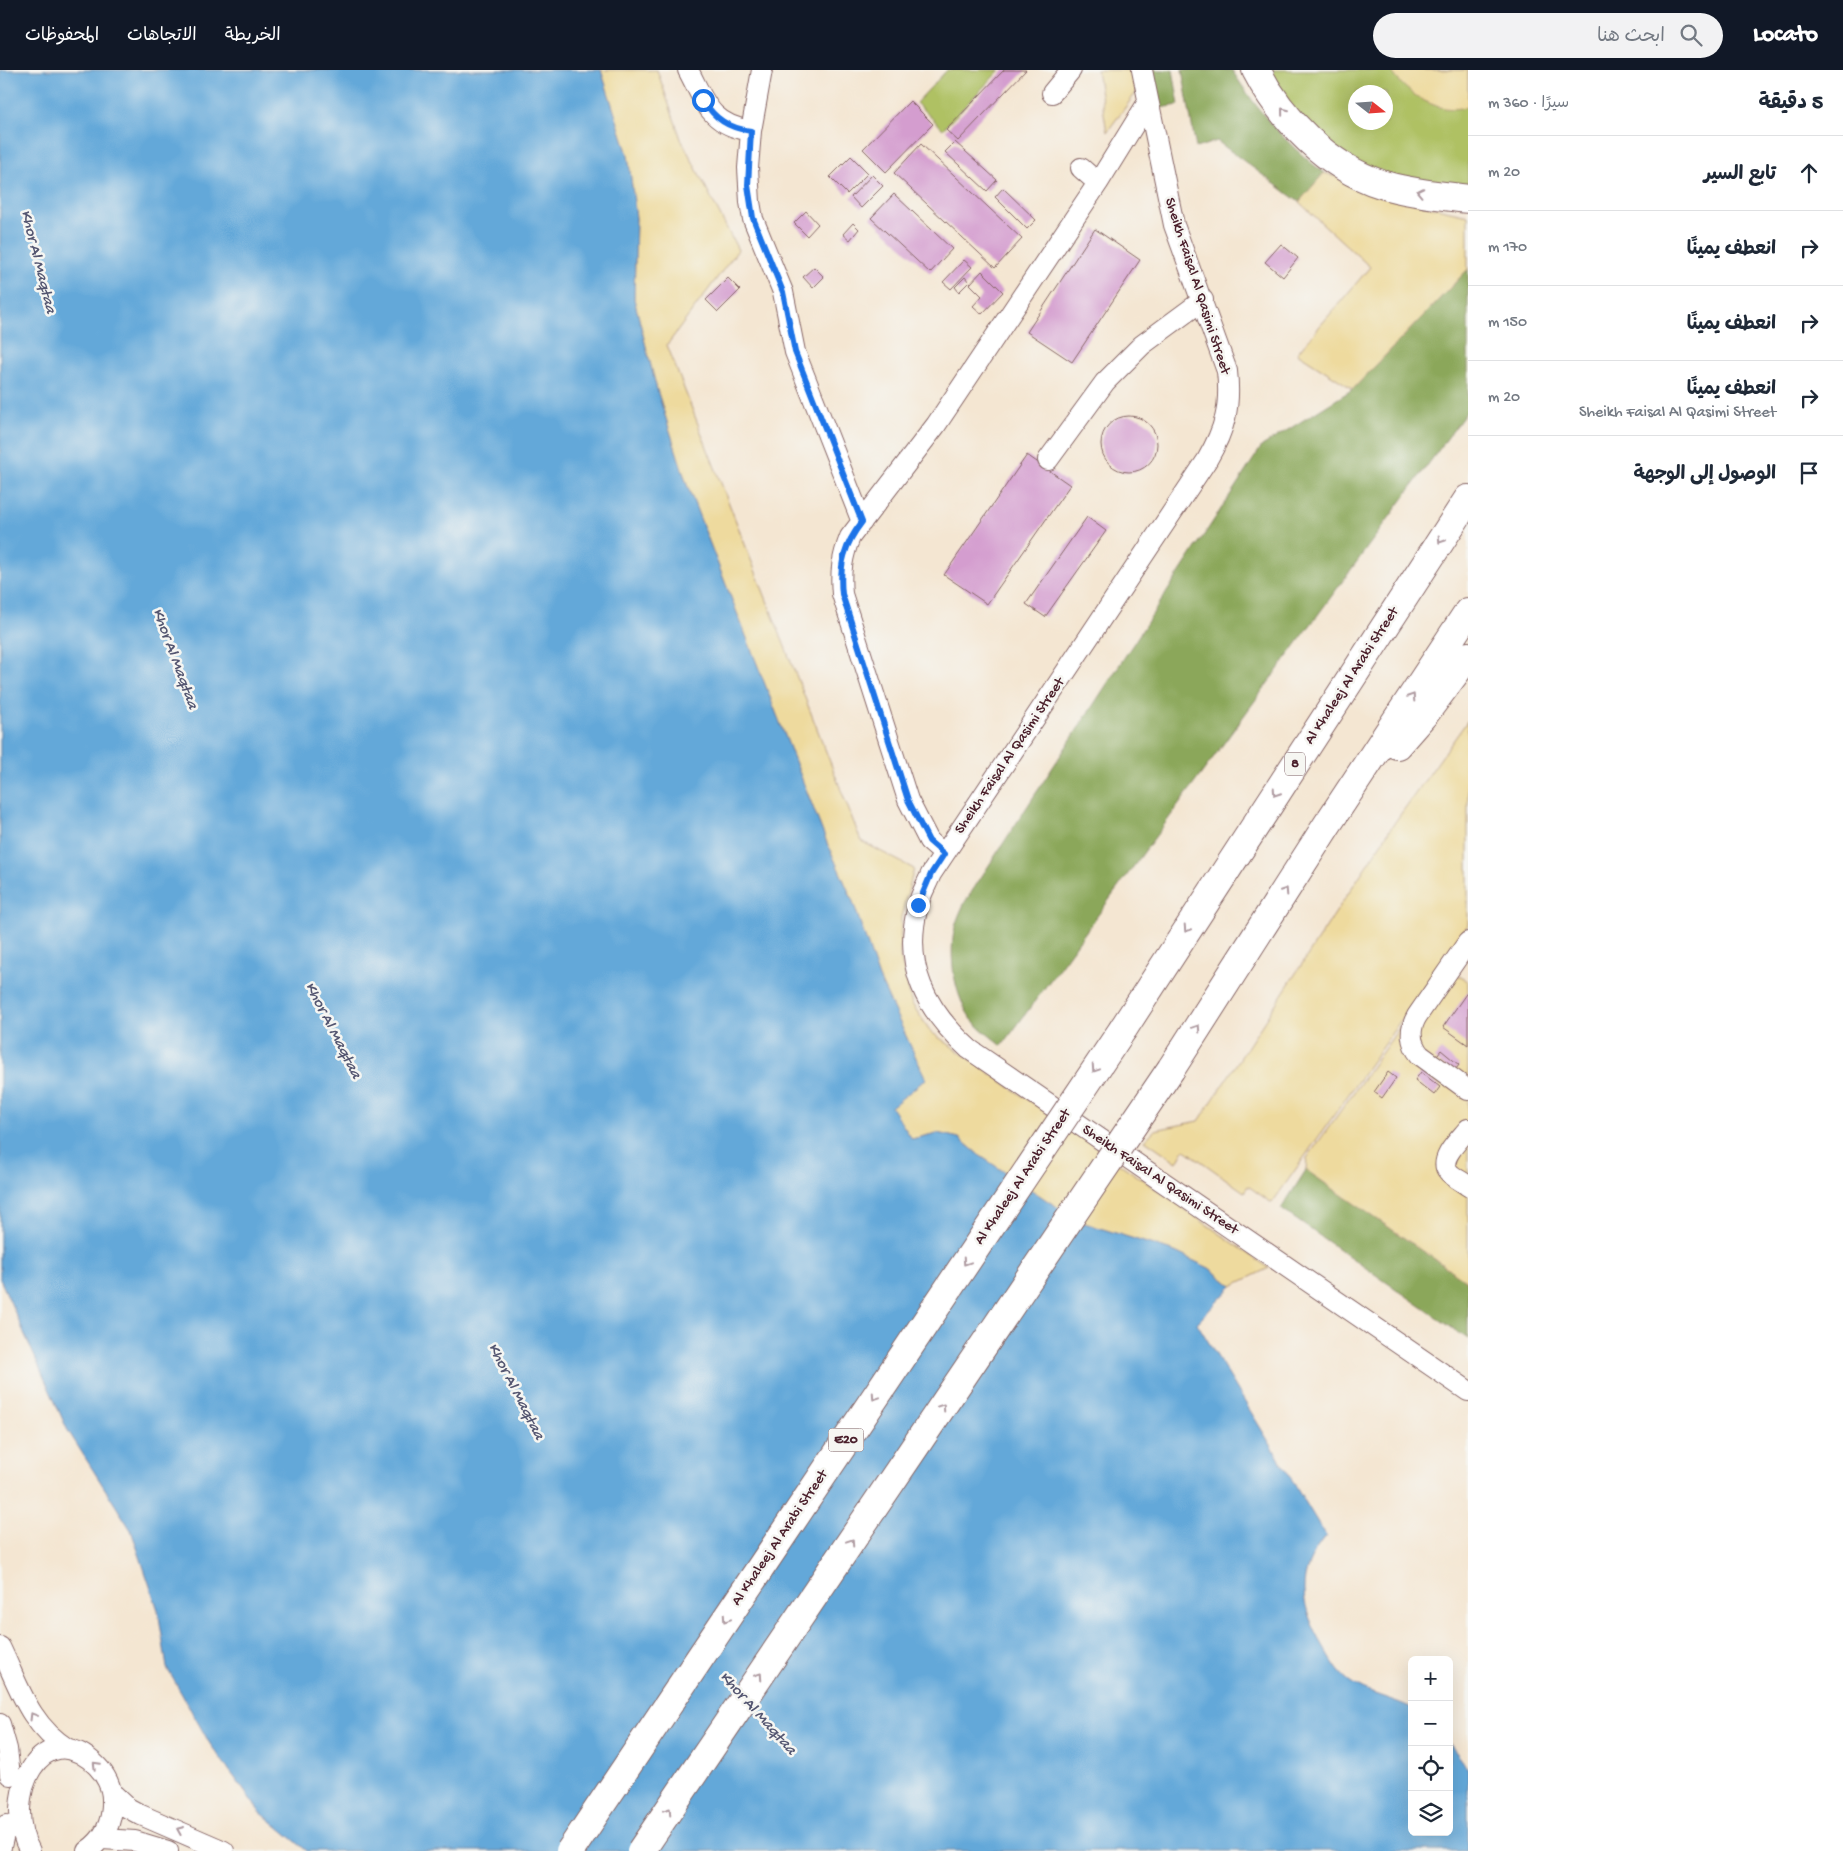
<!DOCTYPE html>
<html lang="ar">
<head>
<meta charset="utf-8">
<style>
  body { margin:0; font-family:"Gochi Hand","Playpen Sans Arabic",sans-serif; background:#f2f2f3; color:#1f2937; direction:rtl }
  .controls { position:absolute; right:15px; bottom:15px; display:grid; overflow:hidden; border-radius:8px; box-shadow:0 5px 20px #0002 }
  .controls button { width:45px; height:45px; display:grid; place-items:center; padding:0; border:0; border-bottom:1px solid #e0e1e3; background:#fff; color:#1f2937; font:25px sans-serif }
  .compass { position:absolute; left:1348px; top:15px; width:45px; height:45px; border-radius:50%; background:#fff; box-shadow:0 5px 20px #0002; rotate:107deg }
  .stop { position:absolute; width:15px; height:15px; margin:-11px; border:4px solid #1a73e8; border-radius:50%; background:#fff }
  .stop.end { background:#1a73e8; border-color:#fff; box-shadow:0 1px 5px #0008 }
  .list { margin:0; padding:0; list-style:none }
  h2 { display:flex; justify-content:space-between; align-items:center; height:65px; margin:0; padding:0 20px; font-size:21px }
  h2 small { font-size:16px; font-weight:400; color:#747a83 }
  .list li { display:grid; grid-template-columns:32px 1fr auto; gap:15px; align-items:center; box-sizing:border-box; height:75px; padding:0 20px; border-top:1px solid #e0e1e3 }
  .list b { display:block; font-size:19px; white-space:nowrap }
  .list p { margin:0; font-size:16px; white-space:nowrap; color:#747a83 }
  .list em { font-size:16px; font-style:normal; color:#747a83 }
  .icon { flex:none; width:28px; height:28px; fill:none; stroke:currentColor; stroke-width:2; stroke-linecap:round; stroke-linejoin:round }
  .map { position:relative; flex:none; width:1468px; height:1781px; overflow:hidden; direction:ltr }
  header { display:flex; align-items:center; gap:30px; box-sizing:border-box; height:70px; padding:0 25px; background:#111827; color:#fff }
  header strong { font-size:24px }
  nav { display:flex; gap:28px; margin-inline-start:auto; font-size:18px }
  .search { width:350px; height:45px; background:#f2f2f3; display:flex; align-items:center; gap:12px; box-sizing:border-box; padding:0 18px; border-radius:28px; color:#747a83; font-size:19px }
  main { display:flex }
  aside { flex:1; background:#fff }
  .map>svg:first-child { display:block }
  .green { fill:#afc164; stroke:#7c7048; fill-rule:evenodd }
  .forest { fill:#8ba75a; stroke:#6a6342 }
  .sand { fill:#eeda9e; stroke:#9c7c64 }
  .water { fill:#63a8d9; stroke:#566482 }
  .building { fill:#d49dcf }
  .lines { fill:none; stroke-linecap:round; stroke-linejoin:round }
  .minor-casing { stroke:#866565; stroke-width:22 }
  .highway-casing { stroke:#866565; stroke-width:30 }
  .minor { stroke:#fff; stroke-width:20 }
  .highway { stroke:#fff; stroke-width:28 }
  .highway-bridge-casing { stroke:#866565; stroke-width:30; stroke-linecap:butt }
  .highway-bridge { stroke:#fff; stroke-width:28 }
  .oneway { stroke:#ae9aa0 }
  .route { stroke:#1a73e8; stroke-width:6 }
  .labels { text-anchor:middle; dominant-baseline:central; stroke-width:5; stroke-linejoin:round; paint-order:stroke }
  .shield { fill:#f6f6f2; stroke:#7e6067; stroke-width:1 }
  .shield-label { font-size:14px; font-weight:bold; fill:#4a1f2b }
  .street-label { font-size:15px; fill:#4a1f2b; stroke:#f6f6f2 }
  .water-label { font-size:16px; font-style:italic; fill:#545671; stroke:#f6f6f2 }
</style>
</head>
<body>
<header>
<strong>Locato</strong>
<div class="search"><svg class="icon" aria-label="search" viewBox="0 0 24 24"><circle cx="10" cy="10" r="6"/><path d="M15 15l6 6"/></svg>ابحث هنا</div>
<nav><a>الخريطة</a><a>الاتجاهات</a><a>المحفوظات</a></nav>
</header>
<main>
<aside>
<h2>5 دقيقة<small>سيرًا · 360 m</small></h2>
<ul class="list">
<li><svg class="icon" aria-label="ahead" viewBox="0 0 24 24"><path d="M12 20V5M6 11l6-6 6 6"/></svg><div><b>تابع السير</b></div><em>20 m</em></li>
<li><svg class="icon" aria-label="right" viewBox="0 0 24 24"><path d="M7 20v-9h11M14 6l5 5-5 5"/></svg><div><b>انعطف يمينًا</b></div><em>170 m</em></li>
<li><svg class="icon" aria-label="right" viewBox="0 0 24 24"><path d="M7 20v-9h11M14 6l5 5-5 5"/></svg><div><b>انعطف يمينًا</b></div><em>150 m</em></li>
<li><svg class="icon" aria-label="right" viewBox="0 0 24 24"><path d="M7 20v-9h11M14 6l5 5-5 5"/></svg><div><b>انعطف يمينًا</b><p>Sheikh Faisal Al Qasimi Street</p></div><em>20 m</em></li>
<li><svg class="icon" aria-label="arrive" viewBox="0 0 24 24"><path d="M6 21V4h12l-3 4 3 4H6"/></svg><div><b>الوصول إلى الوجهة</b></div></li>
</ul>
</aside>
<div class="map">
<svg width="1468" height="1781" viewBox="0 0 1468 1781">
  <rect width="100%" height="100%" fill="#f6f6f2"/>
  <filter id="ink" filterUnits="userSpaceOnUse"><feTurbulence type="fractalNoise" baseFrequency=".02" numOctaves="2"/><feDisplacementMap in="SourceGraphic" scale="10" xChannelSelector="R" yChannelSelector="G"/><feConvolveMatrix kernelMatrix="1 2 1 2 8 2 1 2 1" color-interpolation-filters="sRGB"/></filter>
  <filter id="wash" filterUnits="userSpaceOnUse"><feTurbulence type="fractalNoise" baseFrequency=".0096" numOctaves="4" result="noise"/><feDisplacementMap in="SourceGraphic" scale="20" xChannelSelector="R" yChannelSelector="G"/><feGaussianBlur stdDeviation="1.12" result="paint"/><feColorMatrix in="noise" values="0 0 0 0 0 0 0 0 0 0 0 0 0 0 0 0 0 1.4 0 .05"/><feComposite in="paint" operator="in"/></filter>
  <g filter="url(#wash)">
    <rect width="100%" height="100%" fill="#f4e6d2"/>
    <path class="green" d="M 947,0 L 1000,0 L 943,59 L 916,33 Z
      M 1261,0 L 1468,0 L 1468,127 L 1378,106 L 1315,65 ZM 1356,22 L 1386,22 L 1386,52 L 1356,52 Z"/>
    <path class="forest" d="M 1153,0 L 1173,0 L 1179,35 L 1160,38 Z
      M 1182,0 L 1232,0 C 1257,41 1286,74 1324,103 L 1299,132 L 1217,71 L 1196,78 Z
      M 1468,199 L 1468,340 L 1002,976 C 992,967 978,958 970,947 C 954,924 948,885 955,857 C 957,849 961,840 965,832 L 1262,376 L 1353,319 Z
      M 1306,1100 L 1468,1212 L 1468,1269 L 1281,1139 Z"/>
    <path class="sand" d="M 601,0 L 657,0 L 681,69 L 738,180 L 667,275 L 861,771 L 914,799 L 901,847 L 900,886 L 912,934 L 931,962 L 1269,1198 L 1232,1216 L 1209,1198 L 1175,1182 L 1078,1151 L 979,1085 L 959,1068 L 937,1063 L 912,1069 L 890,1037 L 926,1009 L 879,908 L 852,829 L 827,773 L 687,415 L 657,320 L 634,229 L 636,148 L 628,85 Z
      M 1097,0 L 1134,0 L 1138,20 L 1107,62 Z
      M 1391,0 L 1468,0 L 1468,36 C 1441,47 1404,23 1391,0 Z
      M 1324,103 L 1355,111 L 1423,135 L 1468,145 L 1468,199 L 1353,319 L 1297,283 L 1370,197 L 1299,132 Z
      M 1468,650 L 1468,855 L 1272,1133 L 1248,1116 L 1244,1122 L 1184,1079 L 1177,1092 L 1145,1070 L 1155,1060 L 1199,1051 L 1395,752 Z
      M 1444,895 L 1468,912 L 1468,1212 L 1306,1100 L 1307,1088 Z"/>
    <path class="water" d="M 0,0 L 601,0 L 628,85 L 636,148 L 634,229 L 657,320 L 687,415 L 827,773 L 852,829 L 879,908 L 926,1009 L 891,1037 L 912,1069 L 937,1063 L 959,1068 L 979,1085 L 1078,1151 L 1175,1182 L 1209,1198 L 1232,1216 L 1197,1253 L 1326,1466 C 1294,1504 1300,1537 1324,1577 C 1330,1588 1338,1603 1349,1611 C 1366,1624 1392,1628 1412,1638 L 1412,1762 L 1449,1762 L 1449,1673 L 1468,1698 L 1468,1781 L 307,1781 L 259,1741 L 210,1674 L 167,1598 L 158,1540 L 131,1460 L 67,1359 L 0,1209 Z"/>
    <g id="blocks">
      <path class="building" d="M 1004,0 L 1026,0 L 958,71 L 946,60 Z
        M 910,31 L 933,54 L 886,102 L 863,79 Z
        M 955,72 L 997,110 L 987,121 L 945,82 Z
        M 921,74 L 1022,169 L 995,198 L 894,103 Z
        M 851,86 L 868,103 L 847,124 L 830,107 Z
        M 872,105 L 883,116 L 861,138 L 851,127 Z
        M 1003,118 L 1036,150 L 1027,159 L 995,127 Z
        M 894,124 L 952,179 L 930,203 L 871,148 Z
        M 806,141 L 818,154 L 807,166 L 794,153 Z
        M 853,153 L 859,159 L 850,170 L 843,164 Z
        M 1095,159 L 1140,190 L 1072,292 L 1027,262 Z
        M 1281,174 L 1298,188 L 1283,207 L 1265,192 Z
        M 964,190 L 972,197 L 951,219 L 943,212 Z
        M 814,197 L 824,207 L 813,218 L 803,207 Z
        M 982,201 L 1003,222 L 982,244 L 973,236 L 982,226 L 970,214 Z
        M 965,207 L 969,212 L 959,222 L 955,217 Z
        M 728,208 L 740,220 L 718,242 L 706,230 Z
        M1101 374a28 28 0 1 1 56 0a28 28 0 1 1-56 0Z
        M 1027,385 L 1070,415 L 987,534 L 944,505 Z
        M 1087,447 L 1106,461 L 1045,547 L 1026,534 Z
        M 1468,921 L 1468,975 L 1443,957 Z
        M 1441,980 L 1459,995 L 1453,1003 L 1434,989 Z
        M 1388,1002 L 1396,1008 L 1382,1028 L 1374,1022 Z
        M 1421,1002 L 1440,1017 L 1434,1025 L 1415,1010 Z"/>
    </g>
  </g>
  <g filter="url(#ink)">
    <use href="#blocks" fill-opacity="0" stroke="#866565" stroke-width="1"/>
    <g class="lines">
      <defs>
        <path id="minor" d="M 688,0 C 705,32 710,55 751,61
          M 762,0 L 751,61 L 748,98 L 750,132 L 753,149 L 783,222 L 795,282 L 862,452
          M 1142,0 L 1174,155 L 1227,301 C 1231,337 1225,359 1207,390 L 931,804 C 927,814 920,825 918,836 C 902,896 926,940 969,979 L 1468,1321
          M 1052,23 L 1071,0
          M 1081,98 L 1098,113
          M 1048,390 L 1105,312 L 1142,275 L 1203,230
          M 944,784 L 929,771 L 908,730 L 842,524 C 840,502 842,487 850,467 L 936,355 L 1098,113 L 1148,32
          M 1468,872 L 1417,946 C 1409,959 1410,973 1420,985 L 1468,1020
          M 1468,1059 C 1461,1068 1438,1089 1448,1101 C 1452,1107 1462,1111 1468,1116
          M 0,1577 C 19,1616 29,1655 68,1679
          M 0,1654 L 7,1679 L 10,1705
          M 112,1723 L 128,1738 L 141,1745 L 224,1781
          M 102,1769 L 135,1771 L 168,1781
          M 0,1781 L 6,1755
          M 30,1781 C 0,1729 42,1641 97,1696 C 105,1704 112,1717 112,1729 C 113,1751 105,1769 87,1781"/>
        <path id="highway" d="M 1256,0 C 1281,49 1328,97 1381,114 C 1409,123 1439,125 1468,129
          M 1397,675 L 1426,642 L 1468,586
          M 1123,959 L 1468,429
          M 1171,999 L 1327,755 L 1468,542"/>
      </defs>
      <use href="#minor" class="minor-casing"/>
      <use href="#highway" class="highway-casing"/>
      <use href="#minor" class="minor"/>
      <use href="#highway" class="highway"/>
      <defs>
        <path id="highway-bridge" d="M 570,1781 L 1123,959
          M 641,1781 L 1171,999"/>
      </defs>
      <use href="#highway-bridge" class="highway-bridge-casing"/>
      <use href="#highway-bridge" class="highway-bridge"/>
    </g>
    <defs><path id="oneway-chevron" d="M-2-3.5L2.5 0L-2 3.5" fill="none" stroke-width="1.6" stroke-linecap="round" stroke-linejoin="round" transform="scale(1.25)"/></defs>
    <g class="oneway">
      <use href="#oneway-chevron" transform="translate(1284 41) rotate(-129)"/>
      <use href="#oneway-chevron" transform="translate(1420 122) rotate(-168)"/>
      <use href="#oneway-chevron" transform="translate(1441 470) rotate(123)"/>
      <use href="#oneway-chevron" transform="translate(1412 627) rotate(-57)"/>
      <use href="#oneway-chevron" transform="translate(1276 723) rotate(123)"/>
      <use href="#oneway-chevron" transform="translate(1285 821) rotate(-57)"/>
      <use href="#oneway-chevron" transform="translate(1187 859) rotate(123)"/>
      <use href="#oneway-chevron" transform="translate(1197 958) rotate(-57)"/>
      <use href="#oneway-chevron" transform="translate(1095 999) rotate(124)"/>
      <use href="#oneway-chevron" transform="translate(966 1192) rotate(124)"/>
      <use href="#oneway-chevron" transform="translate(875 1327) rotate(124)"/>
      <use href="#oneway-chevron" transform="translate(942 1337) rotate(-56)"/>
      <use href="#oneway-chevron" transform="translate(851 1472) rotate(-56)"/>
      <use href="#oneway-chevron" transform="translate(726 1549) rotate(124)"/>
      <use href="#oneway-chevron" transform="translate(759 1606) rotate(-56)"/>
      <use href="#oneway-chevron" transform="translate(33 1646) rotate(-121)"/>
      <use href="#oneway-chevron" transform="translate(96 1695) rotate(-135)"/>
      <use href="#oneway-chevron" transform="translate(668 1741) rotate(-56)"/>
      <use href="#oneway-chevron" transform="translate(180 1760) rotate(-157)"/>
    </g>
  </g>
  <g class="lines" filter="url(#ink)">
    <path class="route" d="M 703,30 C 715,49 728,58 751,61 L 748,115 L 753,148 L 783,222 L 795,282 L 862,452 C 844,475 839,495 842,524 L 908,730 L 929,771 L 944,784 L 931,804 L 918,835"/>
  </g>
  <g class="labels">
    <g class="shield">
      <rect x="1285" y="682.5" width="20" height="23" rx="4"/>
      <rect x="828.5" y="1358.5" width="35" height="23" rx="4"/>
    </g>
    <g class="shield-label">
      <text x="1295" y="694">8</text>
      <text x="846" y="1370">E20</text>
    </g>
    <g class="street-label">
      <text transform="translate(1197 216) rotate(72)">Sheikh Faisal Al Qasimi Street</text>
      <text transform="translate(1352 606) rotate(-57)">Al Khaleej Al Arabi Street</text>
      <text transform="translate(1010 686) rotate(-56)">Sheikh Faisal Al Qasimi Street</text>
      <text transform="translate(1023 1107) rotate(-56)">Al Khaleej Al Arabi Street</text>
      <text transform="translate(1160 1110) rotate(34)">Sheikh Faisal Al Qasimi Street</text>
      <text transform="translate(780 1468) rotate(-56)">Al Khaleej Al Arabi Street</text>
    </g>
    <g class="water-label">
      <text transform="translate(37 192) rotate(76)">Khor Al Maqtaa</text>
      <text transform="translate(174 589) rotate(70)">Khor Al Maqtaa</text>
      <text transform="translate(332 961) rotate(63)">Khor Al Maqtaa</text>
      <text transform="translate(515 1322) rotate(63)">Khor Al Maqtaa</text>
      <text transform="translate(757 1644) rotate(48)">Khor Al Maqtaa</text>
    </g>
  </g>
</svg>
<div class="controls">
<button>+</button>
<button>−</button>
<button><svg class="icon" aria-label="locate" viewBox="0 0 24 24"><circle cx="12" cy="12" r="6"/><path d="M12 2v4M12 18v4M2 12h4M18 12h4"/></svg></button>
<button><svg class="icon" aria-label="layers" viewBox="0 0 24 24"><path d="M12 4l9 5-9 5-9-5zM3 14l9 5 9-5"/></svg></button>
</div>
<svg class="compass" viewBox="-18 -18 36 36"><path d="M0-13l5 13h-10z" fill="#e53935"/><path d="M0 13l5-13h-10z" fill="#747a83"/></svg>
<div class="stop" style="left:703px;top:30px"></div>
<div class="stop end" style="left:918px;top:835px"></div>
</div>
</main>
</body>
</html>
